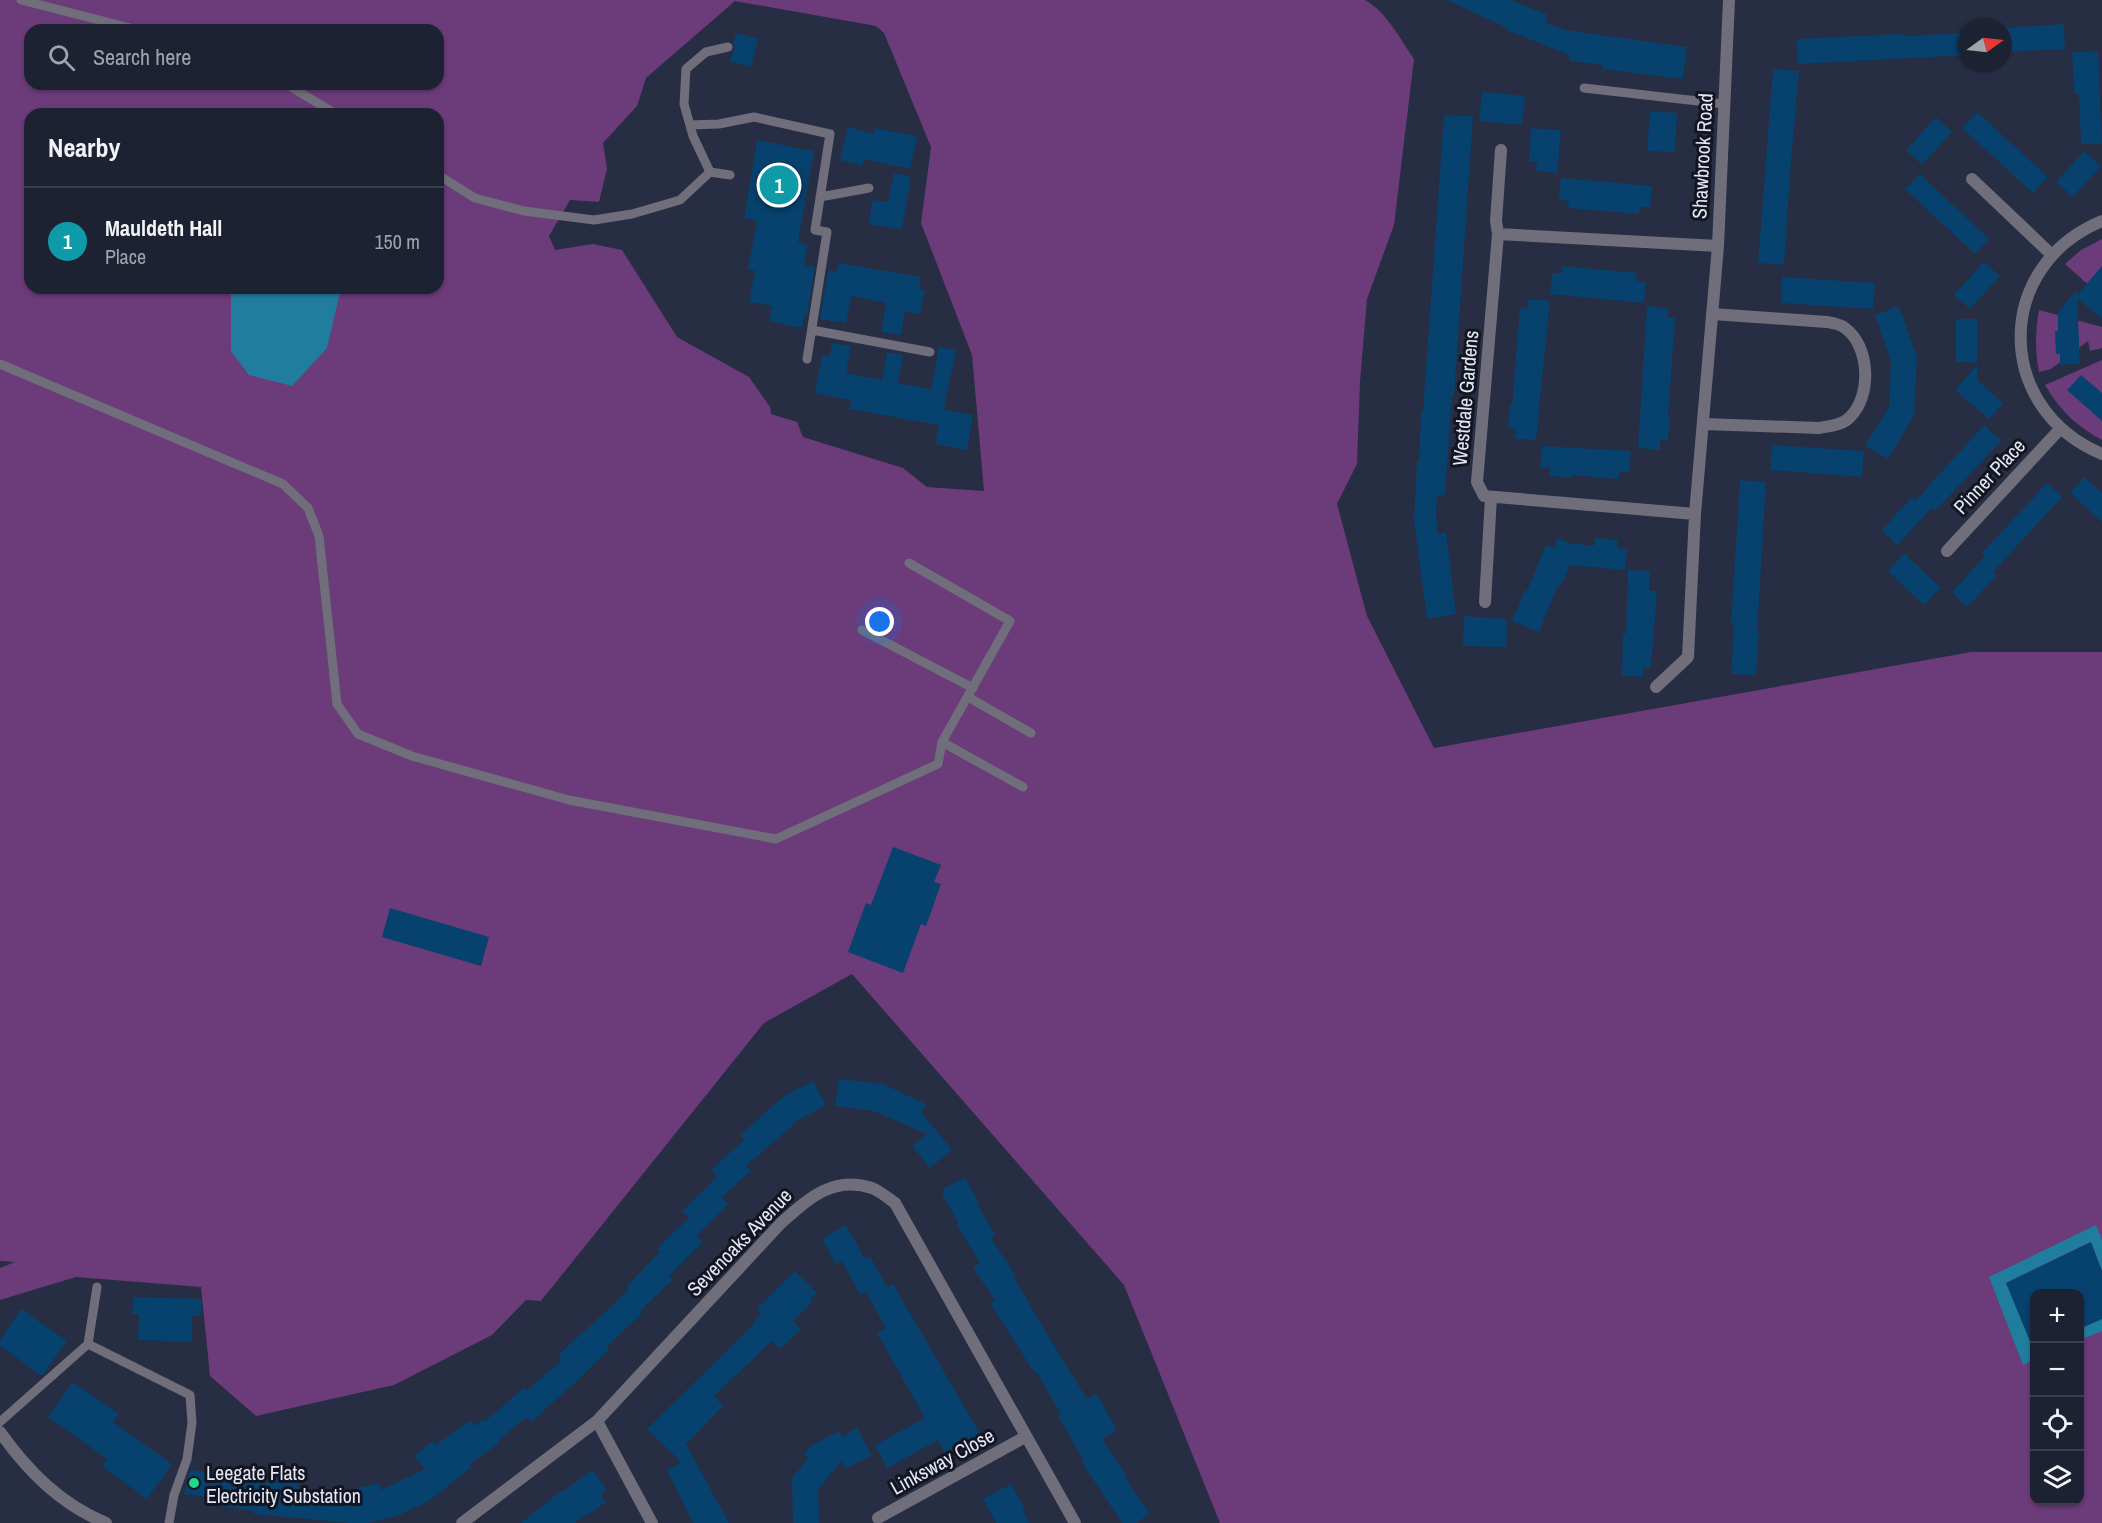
<!DOCTYPE html>
<html lang="en">
<head>
<meta charset="utf-8">
<style>
  body { margin:0; font-family:"Archivo Narrow",sans-serif; background:#252a3a; color:#f1f3f6 }
  .controls { position:absolute; right:18px; bottom:18px; display:grid; overflow:hidden; border-radius:12px; box-shadow:0 2px 4px #0004 }
  .controls button { width:54px; height:54px; display:grid; place-items:center; padding:0; border:0; border-bottom:2px solid #3b3f4d; background:#1d2232; color:#f1f3f6; font:30px sans-serif }
  .compass { position:absolute; left:1958px; top:18px; width:54px; height:54px; border-radius:50%; background:#1d2232; box-shadow:0 2px 4px #0004; rotate:75deg }
  .you { position:absolute; left:880px; top:622px; width:21px; height:21px; margin:-15px; border:4px solid #fff; border-radius:50%; background:#1a73e8; box-shadow:0 0 0 9px #1a73e833 }
  .badge { display:grid; place-items:center; width:39px; height:39px; border-radius:50%; background:#20d887; color:#fff; font-size:20px; font-weight:700 }
  .pin { position:absolute; translate:-50% -50%; border:3px solid #fff; box-shadow:0 2px 6px #0006 }
  .list { margin:0; padding:0; list-style:none }
  h2 { display:flex; justify-content:space-between; align-items:center; height:78px; margin:0; padding:0 24px; font-size:26px }
  h2 small { font-size:20px; font-weight:400; color:#a0a4ac }
  .list li { display:grid; grid-template-columns:39px 1fr auto; gap:18px; align-items:center; box-sizing:border-box; height:108px; padding:0 24px; border-top:2px solid #3b3f4d }
  .list b { display:block; font-size:22px; white-space:nowrap }
  .list p { margin:0; font-size:20px; white-space:nowrap; color:#a0a4ac }
  .list em { font-size:20px; font-style:normal; color:#a0a4ac }
  .icon { flex:none; width:33px; height:33px; fill:none; stroke:currentColor; stroke-width:2; stroke-linecap:round; stroke-linejoin:round }
  .map { position:relative; flex:none; width:2102px; height:1523px; overflow:hidden }
  .search { position:absolute; background:#1d2232; box-shadow:0 2px 4px #0004; left:24px; top:24px; width:420px; height:66px; display:flex; align-items:center; gap:15px; box-sizing:border-box; padding:0 21px; border-radius:18px; color:#a0a4ac; font-size:22px }
  .panel { position:absolute; background:#1d2232; box-shadow:0 2px 4px #0004; left:24px; top:108px; width:420px; height:186px; border-radius:18px }
  .map>svg:first-child { display:block }
  .green { fill:#6b3b7a; fill-rule:evenodd }
  .water { fill:#217d9d }
  .building { fill:#07416e }
  .lines { fill:none; stroke-linecap:round; stroke-linejoin:round }
  .lane { stroke:#706e7a; stroke-width:9 }
  .street { stroke:#706e7a; stroke-width:12 }
  .poi-dot { fill:#20d887; stroke:#131620; stroke-width:2 }
  .labels { text-anchor:middle; dominant-baseline:central; stroke-width:6; stroke-linejoin:round; paint-order:stroke }
  .street-label { font-size:20px; fill:#e3e7f6; stroke:#131620 }
  .poi-label { font-size:20px; fill:#e3e7f6; stroke:#131620; text-anchor:start }
</style>
</head>
<body>
<div class="map">
<svg width="2102" height="1523" viewBox="0 0 2102 1523">
  <rect width="100%" height="100%" fill="#272d43"/>
  <path class="green" d="M 0,0 L 1365,0 C 1386,11 1401,40 1414,59 L 1394,225 L 1367,299 L 1360,382 L 1357,464 L 1337,504 L 1367,616 L 1434,748 L 1971,652 L 2102,652 L 2102,1523 L 1220,1523 L 1124,1285 L 852,974 L 764,1023 L 541,1301 L 526,1300 L 492,1335 L 394,1385 L 256,1416 L 210,1376 L 201,1287 L 76,1277 L 0,1300 L 0,1268 L 15,1262 L 0,1261 ZM 735,1 L 876,26 L 884,33 L 931,147 L 921,223 L 972,355 L 984,491 L 927,487 L 903,468 L 803,437 L 797,422 L 771,414 L 770,407 L 749,377 L 677,337 L 622,250 L 593,244 L 555,250 L 549,236 L 570,200 L 599,202 L 607,169 L 603,143 L 637,106 L 646,78 ZM 30,30 L 438,30 L 438,84 L 30,84 ZM 30,114 L 438,114 L 438,288 L 30,288 ZM 2034,1294 L 2080,1294 L 2080,1500 L 2034,1500 Z
    M 2102,239 L 2102,297 L 2065,264 L 2081,250 Z
    M 2039,310 L 2102,327 L 2102,348 L 2090,351 L 2088,341 L 2051,369 L 2039,372 C 2035,350 2035,332 2039,310 Z
    M 2102,360 L 2102,440 C 2076,426 2060,410 2045,385 Z"/>
  <path class="water" d="M 231,288 L 341,288 L 327,348 L 292,386 L 249,375 L 231,351 Z
    M 2096,1225 L 2102,1240 L 2102,1271 L 2090,1242 L 2006,1283 L 2034,1349 L 2034,1360 L 2023,1365 L 1989,1277 Z
    M 2102,1319 L 2102,1331 L 2080,1340 L 2080,1329 Z"/>
  <path class="building" d="M 1447,0 L 1511,0 L 1548,15 L 1545,22 L 1565,30 L 1687,47 L 1683,79 L 1602,69 L 1603,65 L 1569,61 L 1570,55 L 1506,30 L 1507,28 Z
    M 2064,24 L 2065,49 L 2003,52 L 2003,28 Z
    M 736,33 L 758,39 L 751,67 L 729,61 L 735,48 L 733,43 Z
    M 1967,33 L 1967,55 L 1798,64 L 1796,39 L 1903,34 L 1904,36 Z
    M 2098,51 L 2102,144 L 2081,144 L 2079,94 L 2074,94 L 2072,52 Z
    M 1773,69 L 1799,71 L 1791,161 L 1784,265 L 1758,263 Z
    M 1482,92 L 1525,96 L 1522,125 L 1479,121 Z
    M 1650,111 L 1677,113 L 1675,152 L 1647,151 Z
    M 1977,112 L 2048,177 L 2033,193 L 1962,128 Z
    M 1444,115 L 1473,116 L 1454,396 L 1452,396 L 1445,495 L 1437,495 L 1436,515 L 1438,534 L 1446,532 L 1456,614 L 1427,619 L 1414,520 L 1417,461 L 1419,461 L 1421,411 L 1423,411 Z
    M 1936,117 L 1952,132 L 1922,165 L 1906,150 Z
    M 848,127 L 873,134 L 874,128 L 917,136 L 910,169 L 864,159 L 863,166 L 840,160 Z
    M 1531,128 L 1561,130 L 1557,173 L 1536,171 L 1537,161 L 1529,161 Z
    M 757,140 L 814,151 L 798,242 L 808,244 L 804,265 L 815,267 L 807,316 L 804,316 L 802,328 L 769,321 L 772,306 L 749,302 L 755,271 L 748,269 L 757,221 L 744,218 Z
    M 2084,151 L 2101,166 L 2073,197 L 2056,182 Z
    M 894,173 L 911,177 L 902,229 L 869,224 L 872,200 L 888,202 Z
    M 1920,174 L 1989,239 L 1975,254 L 1905,189 Z
    M 1561,178 L 1652,186 L 1650,207 L 1640,207 L 1639,214 L 1568,208 L 1569,201 L 1559,200 Z
    M 1984,262 L 2000,276 L 1970,309 L 1954,295 Z
    M 839,263 L 921,277 L 919,289 L 925,290 L 920,314 L 905,311 L 901,335 L 881,332 L 886,303 L 851,296 L 846,323 L 820,319 L 828,270 L 837,272 Z
    M 1562,266 L 1637,273 L 1636,281 L 1646,282 L 1644,303 L 1550,294 L 1552,273 L 1562,273 Z
    M 2102,266 L 2102,319 L 2077,298 L 2080,364 L 2060,365 L 2060,354 L 2056,354 L 2055,331 L 2058,331 L 2058,312 L 2077,290 L 2077,295 Z
    M 1782,277 L 1875,283 L 1873,309 L 1781,303 Z
    M 1528,299 L 1550,301 L 1536,440 L 1515,439 L 1516,429 L 1508,428 L 1510,405 L 1512,405 L 1520,308 L 1528,309 Z
    M 1647,306 L 1668,308 L 1668,318 L 1675,318 L 1668,417 L 1670,418 L 1668,440 L 1660,440 L 1660,450 L 1638,448 Z
    M 1899,306 L 1917,357 L 1914,416 L 1888,459 L 1865,446 L 1889,407 L 1891,361 L 1875,315 Z
    M 1956,319 L 1977,319 L 1977,362 L 1956,362 Z
    M 832,343 L 851,346 L 846,373 L 882,380 L 887,352 L 903,355 L 898,383 L 931,389 L 939,347 L 956,350 L 944,409 L 973,415 L 967,450 L 935,444 L 939,425 L 849,409 L 851,400 L 815,393 L 822,355 L 830,356 Z
    M 1977,365 L 1978,381 L 2003,403 L 1989,419 L 1955,390 Z
    M 2081,375 L 2102,393 L 2102,421 L 2067,390 Z
    M 1984,425 L 2001,441 L 1935,511 L 1932,508 L 1897,545 L 1882,530 L 1912,497 L 1915,501 Z
    M 1772,445 L 1864,451 L 1862,477 L 1770,470 Z
    M 1542,446 L 1631,451 L 1629,472 L 1620,472 L 1619,479 L 1572,475 L 1572,478 L 1549,476 L 1550,468 L 1540,467 Z
    M 2084,477 L 2102,493 L 2102,522 L 2070,493 Z
    M 1740,480 L 1766,482 L 1757,633 L 1759,633 L 1756,675 L 1731,674 L 1734,625 L 1731,625 Z
    M 2047,483 L 2062,497 L 1993,572 L 1997,575 L 1967,607 L 1952,592 L 1985,556 L 1982,553 Z
    M 1557,538 L 1569,543 L 1594,546 L 1595,538 L 1618,540 L 1617,548 L 1627,549 L 1625,570 L 1570,565 L 1561,586 L 1558,585 L 1539,632 L 1512,621 L 1525,590 L 1527,591 L 1546,545 L 1554,548 Z
    M 1904,553 L 1941,588 L 1924,605 L 1888,571 Z
    M 1628,570 L 1650,571 L 1649,591 L 1657,591 L 1651,668 L 1643,668 L 1643,677 L 1622,676 L 1623,634 L 1626,634 Z
    M 1464,616 L 1507,619 L 1506,647 L 1463,646 Z
    M 893,847 L 941,865 L 934,882 L 941,884 L 926,926 L 921,924 L 903,973 L 848,952 L 866,903 L 871,905 Z
    M 390,908 L 489,937 L 481,966 L 382,937 Z
    M 839,1079 L 883,1084 L 926,1104 L 922,1113 L 952,1150 L 930,1168 L 912,1146 L 927,1134 L 874,1111 L 835,1106 Z
    M 813,1081 L 826,1105 L 799,1120 L 746,1166 L 751,1171 L 722,1197 L 728,1204 L 697,1235 L 703,1242 L 669,1276 L 672,1280 L 640,1311 L 642,1314 L 607,1346 L 610,1349 L 573,1385 L 544,1410 L 545,1411 L 531,1422 L 526,1417 L 498,1441 L 499,1443 L 470,1464 L 472,1467 L 429,1501 L 397,1516 L 368,1523 L 351,1523 L 254,1514 L 254,1511 L 211,1505 L 212,1498 L 184,1494 L 190,1470 L 229,1475 L 229,1479 L 266,1484 L 266,1481 L 274,1482 L 275,1470 L 300,1473 L 298,1489 L 358,1495 L 357,1488 L 379,1483 L 381,1490 L 425,1469 L 414,1456 L 433,1441 L 436,1445 L 470,1420 L 474,1426 L 482,1420 L 484,1422 L 525,1387 L 527,1390 L 562,1360 L 558,1355 L 629,1290 L 626,1287 L 660,1252 L 657,1249 L 689,1218 L 682,1211 L 717,1177 L 711,1170 L 744,1140 L 740,1135 L 784,1096 Z
    M 965,1177 L 979,1203 L 977,1204 L 995,1235 L 991,1238 L 1016,1276 L 1014,1278 L 1064,1362 L 1087,1399 L 1097,1394 L 1117,1430 L 1102,1439 L 1127,1476 L 1125,1478 L 1150,1514 L 1136,1523 L 1122,1523 L 1082,1463 L 1084,1461 L 1058,1416 L 1061,1414 L 1036,1371 L 1034,1372 L 990,1303 L 995,1300 L 973,1268 L 980,1263 L 957,1225 L 959,1224 L 943,1196 L 943,1189 Z
    M 846,1225 L 865,1259 L 870,1256 L 887,1287 L 893,1284 L 982,1437 L 947,1457 L 938,1440 L 887,1468 L 875,1445 L 925,1418 L 877,1333 L 886,1328 L 866,1292 L 860,1295 L 842,1261 L 836,1265 L 822,1239 Z
    M 2091,1242 L 2102,1271 L 2102,1319 L 2079,1329 L 2079,1293 L 2034,1293 L 2034,1351 L 2006,1283 Z
    M 795,1271 L 817,1293 L 810,1300 L 812,1302 L 793,1321 L 801,1329 L 780,1349 L 772,1341 L 714,1396 L 723,1406 L 686,1444 L 729,1523 L 693,1523 L 667,1470 L 681,1462 L 647,1429 L 755,1323 L 753,1322 L 761,1314 L 757,1309 Z
    M 133,1297 L 201,1299 L 201,1316 L 192,1316 L 192,1342 L 138,1340 L 139,1314 L 132,1314 Z
    M 21,1309 L 67,1341 L 42,1376 L 0,1346 L 0,1340 Z
    M 73,1382 L 119,1414 L 113,1422 L 172,1464 L 147,1499 L 102,1466 L 107,1459 L 48,1417 Z
    M 857,1428 L 872,1455 L 846,1469 L 841,1461 L 818,1490 L 819,1523 L 793,1523 L 792,1478 L 808,1458 L 804,1454 L 810,1446 L 839,1431 L 842,1437 Z
    M 593,1470 L 607,1490 L 601,1495 L 606,1502 L 588,1515 L 586,1514 L 575,1523 L 521,1523 L 561,1491 L 562,1492 Z
    M 1011,1484 L 1025,1510 L 1023,1511 L 1029,1523 L 996,1523 L 983,1499 Z"/>
  <g class="lines">
    <path class="lane" d="M 21,0 L 138,30
      M 286,84 L 336,114
      M 1584,88 L 1724,104
      M 690,125 L 719,124 L 754,117 L 830,134 L 815,230 L 827,232 L 807,359
      M 710,172 L 693,136 L 684,104 L 686,69 L 706,52 L 728,47
      M 438,175 L 475,198 L 524,211 L 594,220 L 632,214 L 680,200 L 710,172 L 730,175
      M 820,197 L 869,188
      M 812,330 L 930,352
      M 0,364 L 283,484 L 308,508 L 319,536 L 337,704 L 358,734 L 412,756 L 569,800 L 776,839 L 938,764 L 942,742 L 1010,621 L 909,563
      M 862,630 L 973,688
      M 968,697 L 1031,733
      M 942,742 L 1023,787
      M 88,1344 L 97,1287
      M 0,1422 L 88,1344 L 190,1395 L 192,1423 L 187,1459 L 174,1495 L 169,1523"/>
    <path class="street" d="M 1501,150 L 1496,221 L 1498,234 L 1477,482 L 1484,496 L 1695,514
      M 1972,179 L 2052,255
      M 2102,221 C 1993,266 1994,409 2102,454
      M 1498,234 L 1718,246
      M 1704,424 L 1819,428 C 1830,426 1843,425 1850,417 C 1872,396 1870,346 1845,328 C 1840,324 1833,323 1827,322 L 1712,314
      M 1947,551 L 2060,429
      M 1485,602 L 1491,497
      M 1656,687 L 1688,657 L 1695,514 L 1718,246 L 1729,0
      M 597,1421 L 652,1523
      M 0,1432 C 28,1471 60,1504 106,1523
      M 878,1518 L 1025,1437
      M 462,1523 L 597,1421 L 781,1223 C 808,1199 833,1175 872,1188 C 880,1191 888,1198 895,1203 L 1075,1523"/>
  </g>
  <circle class="poi-dot" cx="194" cy="1483" r="6"/>
  <g class="labels">
    <g class="street-label">
      <text transform="translate(1702 156) rotate(-87)">Shawbrook Road</text>
      <text transform="translate(1465 398) rotate(-85)">Westdale Gardens</text>
      <text transform="translate(1989 476) rotate(-47)">Pinner Place</text>
      <text transform="translate(739 1242) rotate(-46)">Sevenoaks Avenue</text>
      <text transform="translate(942 1461) rotate(-29)">Linksway Close</text>
    </g>
    <g class="poi-label">
      <text x="206" y="1472">Leegate Flats<tspan x="206" dy="23">Electricity Substation</tspan></text>
    </g>
  </g>
</svg>
<div class="controls">
<button>+</button>
<button>−</button>
<button><svg class="icon" aria-label="locate" viewBox="0 0 24 24"><circle cx="12" cy="12" r="6"/><path d="M12 2v4M12 18v4M2 12h4M18 12h4"/></svg></button>
<button><svg class="icon" aria-label="layers" viewBox="0 0 24 24"><path d="M12 4l9 5-9 5-9-5zM3 14l9 5 9-5"/></svg></button>
</div>
<svg class="compass" viewBox="-18 -18 36 36"><path d="M0-13l5 13h-10z" fill="#e53935"/><path d="M0 13l5-13h-10z" fill="#a0a4ac"/></svg>
<div class="you"></div>
<div class="pin badge" style="left:779px;top:185px;background:#0f9aa8">1</div>
<div class="search"><svg class="icon" aria-label="search" viewBox="0 0 24 24"><circle cx="10" cy="10" r="6"/><path d="M15 15l6 6"/></svg>Search here</div>
<section class="panel">
<h2>Nearby<small></small></h2>
<ul class="list">
<li><span class="badge" style="background:#0f9aa8">1</span><div><b>Mauldeth Hall</b><p>Place</p></div><em>150 m</em></li>
</ul>
</section>
</div>
</body>
</html>
